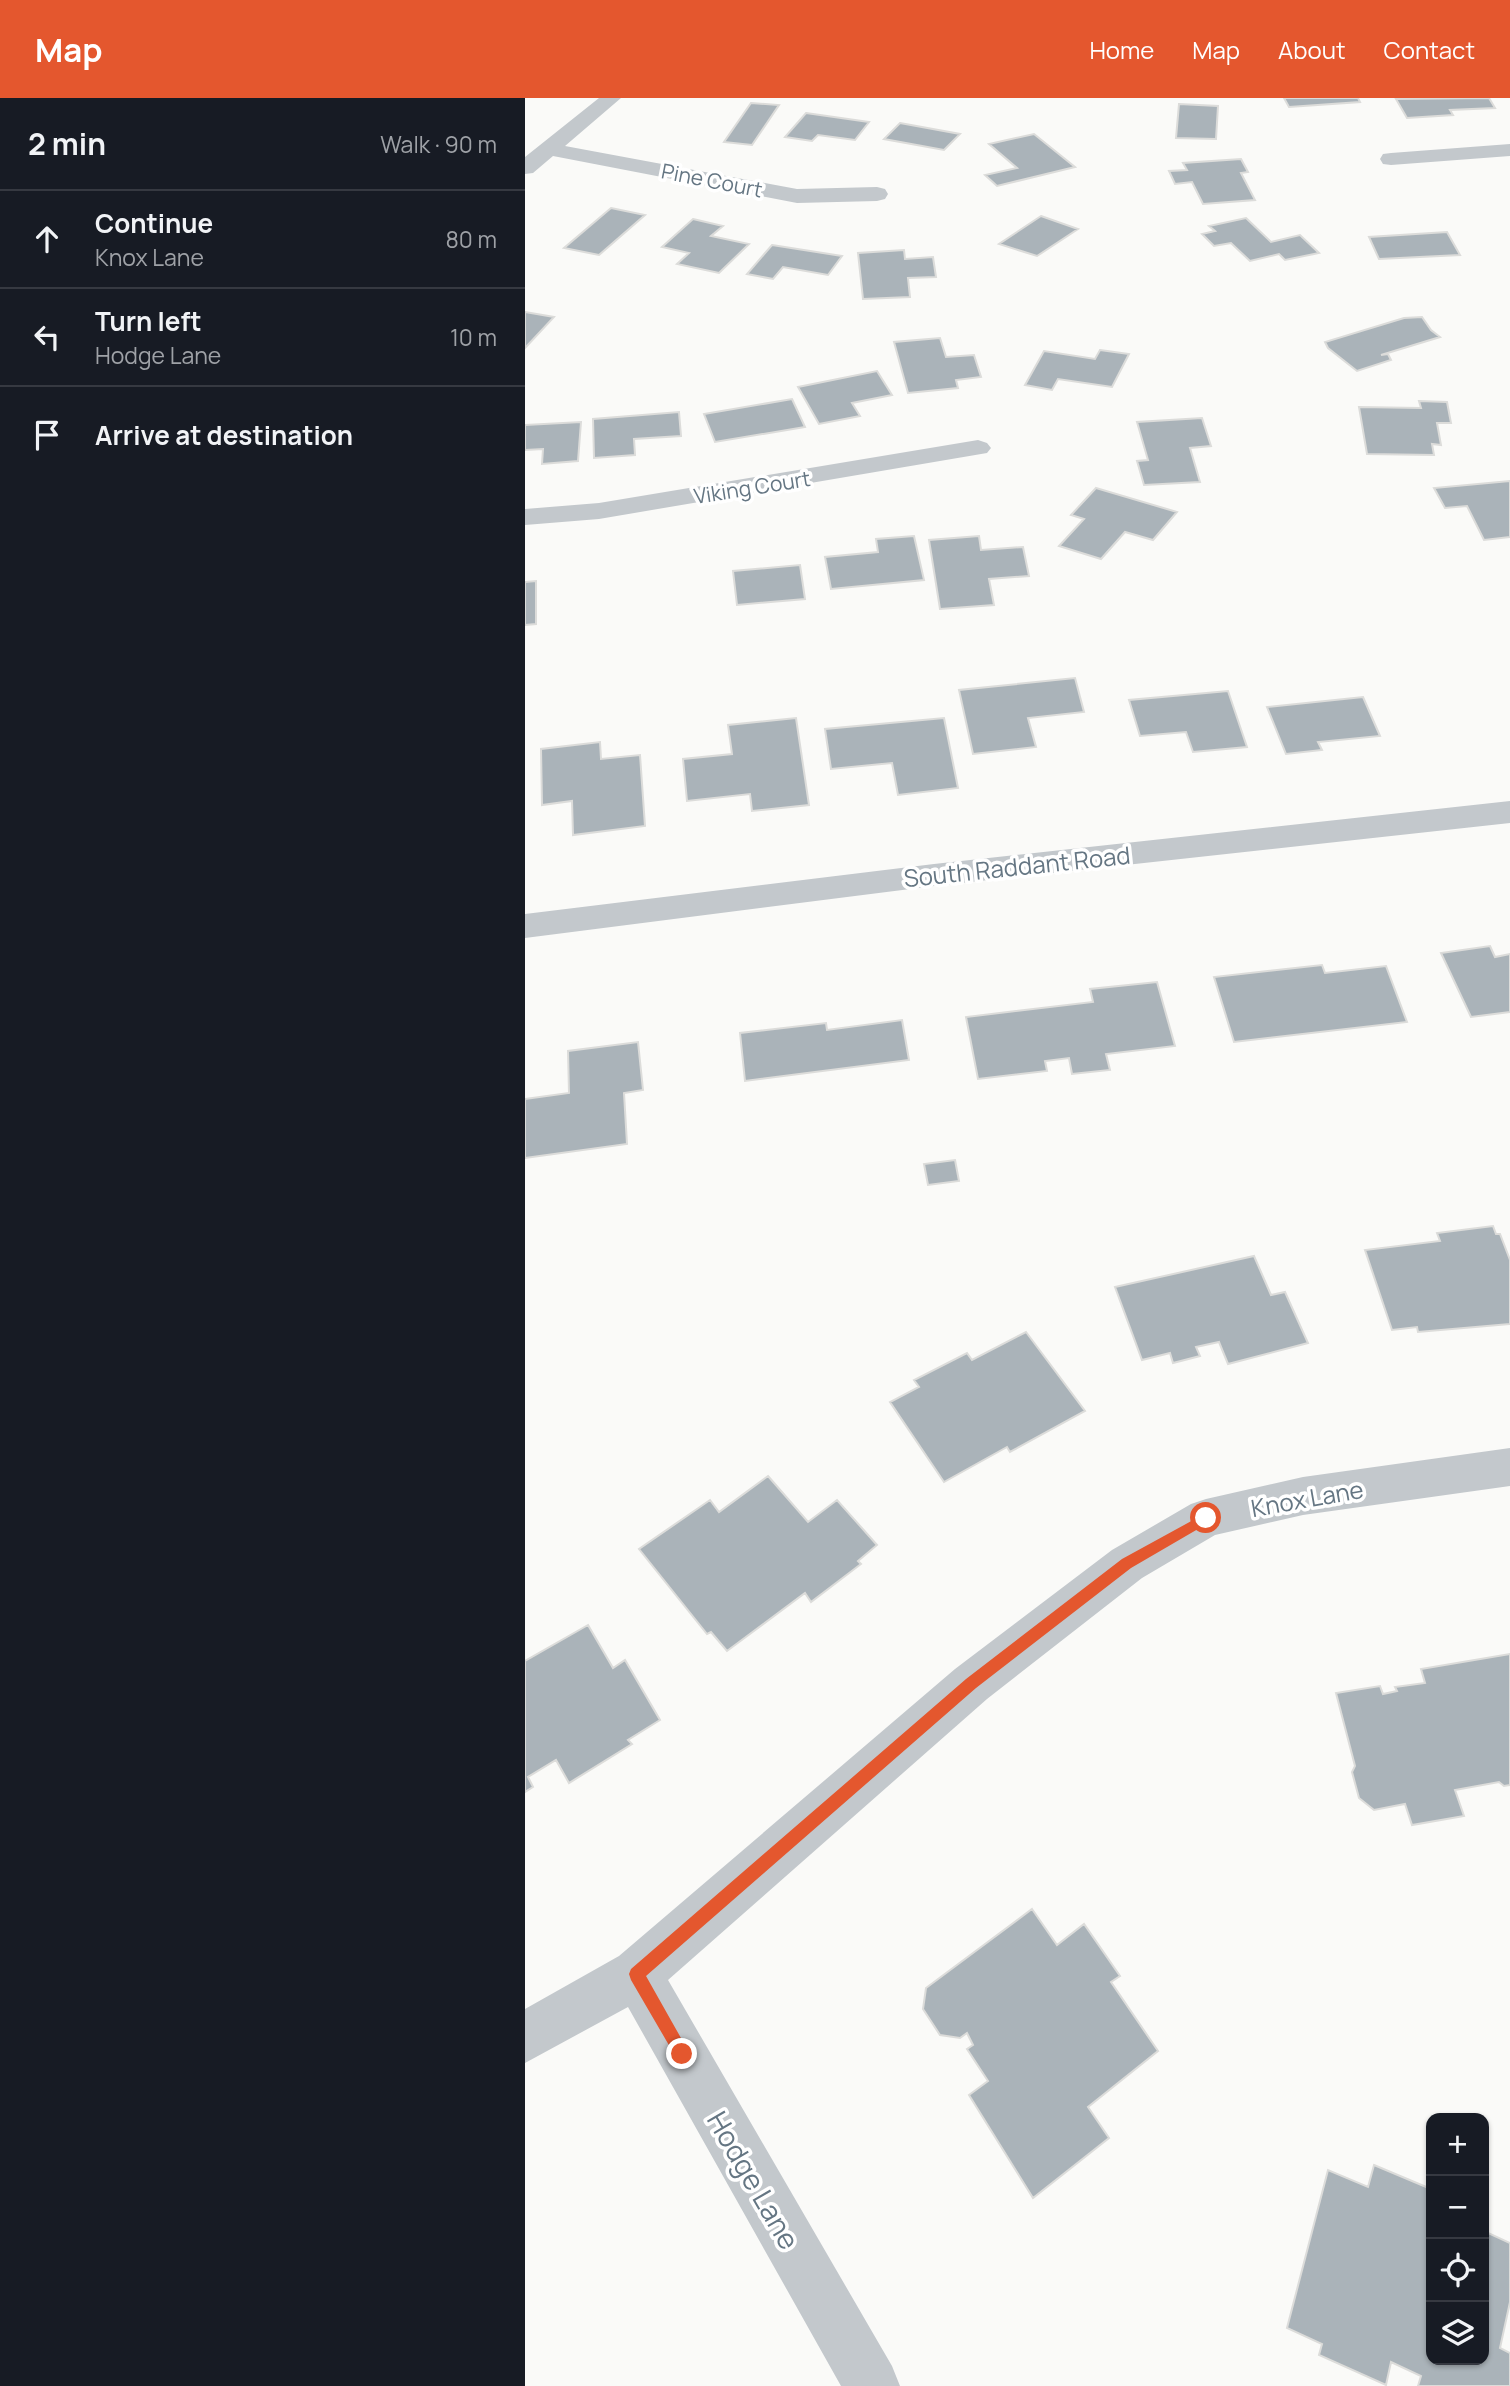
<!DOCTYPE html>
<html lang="en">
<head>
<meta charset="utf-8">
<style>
  body { margin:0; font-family:Manrope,sans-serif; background:#242831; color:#f1f3f6 }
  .controls { position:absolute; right:21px; bottom:21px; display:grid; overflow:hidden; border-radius:14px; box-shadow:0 2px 5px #0004 }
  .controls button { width:63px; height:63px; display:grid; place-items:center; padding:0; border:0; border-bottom:2px solid #363941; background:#171b24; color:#f1f3f6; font:35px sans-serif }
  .stop { position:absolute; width:21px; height:21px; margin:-16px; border:5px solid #e4572e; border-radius:50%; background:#fff }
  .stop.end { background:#e4572e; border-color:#fff; box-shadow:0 2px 7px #0008 }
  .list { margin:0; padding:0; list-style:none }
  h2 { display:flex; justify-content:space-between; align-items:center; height:91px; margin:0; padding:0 28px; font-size:30px }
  h2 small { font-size:23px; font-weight:400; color:#9ea1a6 }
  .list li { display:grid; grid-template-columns:46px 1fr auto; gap:21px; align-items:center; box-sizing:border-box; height:98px; padding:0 28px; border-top:2px solid #363941 }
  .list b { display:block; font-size:26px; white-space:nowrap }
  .list p { margin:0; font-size:23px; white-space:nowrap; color:#9ea1a6 }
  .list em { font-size:23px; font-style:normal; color:#9ea1a6 }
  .icon { flex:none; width:38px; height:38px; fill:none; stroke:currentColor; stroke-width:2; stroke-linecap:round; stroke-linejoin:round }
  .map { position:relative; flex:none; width:985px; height:2288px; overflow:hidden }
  header { display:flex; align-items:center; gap:42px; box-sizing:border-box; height:98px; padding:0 35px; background:#e4572e; color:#fff }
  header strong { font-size:33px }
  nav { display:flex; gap:38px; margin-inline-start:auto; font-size:24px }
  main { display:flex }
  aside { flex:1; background:#171b24 }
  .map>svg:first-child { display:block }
  .building { fill:#aab3b9; stroke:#dcdcda; stroke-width:2 }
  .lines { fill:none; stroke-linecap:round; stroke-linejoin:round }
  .minor { fill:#c3c8cc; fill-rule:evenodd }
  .route { fill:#e4572e }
  .labels { text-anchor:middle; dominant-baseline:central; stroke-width:7; stroke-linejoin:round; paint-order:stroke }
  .far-street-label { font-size:21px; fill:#657683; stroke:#fff }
  .street-label { font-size:24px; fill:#657683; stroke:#fff }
  .near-street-label { font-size:28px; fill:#657683; stroke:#fff }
</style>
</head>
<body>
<header>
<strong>Map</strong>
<nav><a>Home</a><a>Map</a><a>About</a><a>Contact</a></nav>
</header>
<main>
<aside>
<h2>2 min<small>Walk · 90 m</small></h2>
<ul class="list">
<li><svg class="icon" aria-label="ahead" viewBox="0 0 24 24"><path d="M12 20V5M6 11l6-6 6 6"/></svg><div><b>Continue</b><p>Knox Lane</p></div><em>80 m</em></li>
<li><svg class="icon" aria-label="left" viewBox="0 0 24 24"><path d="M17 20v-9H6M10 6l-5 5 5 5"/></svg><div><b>Turn left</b><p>Hodge Lane</p></div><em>10 m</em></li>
<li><svg class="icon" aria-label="arrive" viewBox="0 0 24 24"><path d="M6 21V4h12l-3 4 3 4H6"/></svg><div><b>Arrive at destination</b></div></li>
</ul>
</aside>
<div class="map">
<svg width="985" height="2288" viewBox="0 0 985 2288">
  <rect width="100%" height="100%" fill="#fafaf8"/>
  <path class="building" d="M 759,0 L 833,0 L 835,4 L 764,9 Z
    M 964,0 L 970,10 L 925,12 L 928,17 L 882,20 L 871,1 Z
    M 226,5 L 254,7 L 227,47 L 199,44 Z
    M 654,6 L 693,8 L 691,41 L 651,40 Z
    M 281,15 L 344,24 L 330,42 L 293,37 L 287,43 L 260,39 Z
    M 375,25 L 435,36 L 419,52 L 359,41 Z
    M 509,36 L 550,69 L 472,88 L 460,77 L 492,70 L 464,46 Z
    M 716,61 L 723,74 L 716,75 L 730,102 L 678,106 L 667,84 L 650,86 L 644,73 L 662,72 L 658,65 Z
    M 86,110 L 120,117 L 74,157 L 39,150 Z
    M 516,118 L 553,131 L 512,158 L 474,146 Z
    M 721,120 L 746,144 L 775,137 L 794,155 L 760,162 L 754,156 L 725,163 L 706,145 L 689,148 L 677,136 L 690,133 L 684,128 Z
    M 168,121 L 198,128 L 186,138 L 224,146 L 194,175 L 152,166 L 164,155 L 137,149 Z
    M 922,134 L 935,157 L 854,161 L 844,139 Z
    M 247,147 L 317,158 L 303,177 L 258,169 L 248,181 L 222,176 Z
    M 379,152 L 380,161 L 408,159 L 411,179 L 383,180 L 385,199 L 338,201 L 333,155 Z
    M 0,214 L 29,219 L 0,250 Z
    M 897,219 L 906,232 L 915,239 L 856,257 L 863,256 L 866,262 L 832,273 L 803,250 L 800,244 L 879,220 Z
    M 415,240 L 421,259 L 449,257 L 456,279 L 431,282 L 433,290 L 383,295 L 369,244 Z
    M 575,252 L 604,256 L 587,289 L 533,281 L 527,292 L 500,287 L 519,253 L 570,261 Z
    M 352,273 L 367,297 L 327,305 L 335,318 L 294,326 L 273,289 Z
    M 267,301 L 280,329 L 190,344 L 179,316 Z
    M 894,303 L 922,304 L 926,325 L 912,325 L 916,347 L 907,346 L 909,357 L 842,356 L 834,309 L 896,310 Z
    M 154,314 L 156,338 L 109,341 L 110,357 L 69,360 L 68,321 Z
    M 677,320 L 686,348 L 665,350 L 675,384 L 619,387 L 612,363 L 623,362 L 612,324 Z
    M 56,324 L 53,363 L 17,366 L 18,351 L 0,352 L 0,327 Z
    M 985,383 L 985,439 L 959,442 L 942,408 L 920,410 L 909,390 Z
    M 571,390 L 652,414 L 628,442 L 600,434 L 576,461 L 534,448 L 559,421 L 546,417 Z
    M 389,438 L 399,482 L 306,491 L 300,459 L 353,454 L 351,441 Z
    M 454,438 L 456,452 L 498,449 L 504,478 L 464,481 L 469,507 L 415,511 L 404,442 Z
    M 275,467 L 280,501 L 212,507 L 208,473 Z
    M 11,483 L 11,526 L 0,527 L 0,484 Z
    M 550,580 L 559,614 L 503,620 L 511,649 L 448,656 L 434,592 Z
    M 703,593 L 722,649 L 668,654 L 661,634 L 615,638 L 604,602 Z
    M 838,599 L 855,638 L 793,644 L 797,652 L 761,656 L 742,609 Z
    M 271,620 L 284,707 L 227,713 L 225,696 L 162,703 L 158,661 L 207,656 L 203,627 Z
    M 419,620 L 433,690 L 373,697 L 367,665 L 306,671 L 300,631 Z
    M 75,644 L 76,661 L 115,657 L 120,728 L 48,737 L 47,703 L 17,707 L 16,651 Z
    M 965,848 L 970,859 L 985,856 L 985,914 L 946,919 L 916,855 Z
    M 797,867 L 800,875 L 861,868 L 882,924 L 709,944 L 689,879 Z
    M 632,884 L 650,948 L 581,956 L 585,972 L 547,976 L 544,960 L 520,963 L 522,973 L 453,981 L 441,919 L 568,904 L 565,891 Z
    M 377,922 L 384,962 L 220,983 L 215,935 L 301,925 L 302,932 Z
    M 113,944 L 118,992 L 99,995 L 102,1046 L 0,1060 L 0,1001 L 44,995 L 43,953 Z
    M 430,1062 L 434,1083 L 403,1087 L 399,1066 Z
    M 968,1128 L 971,1136 L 975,1136 L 985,1162 L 985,1226 L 893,1234 L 892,1229 L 867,1232 L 840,1152 L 915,1143 L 912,1135 Z
    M 729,1158 L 746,1197 L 760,1194 L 783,1245 L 703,1266 L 694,1244 L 671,1249 L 675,1258 L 648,1265 L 645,1255 L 617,1262 L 590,1189 Z
    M 501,1234 L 560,1313 L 485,1354 L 482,1349 L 419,1384 L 365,1304 L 394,1289 L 389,1282 L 442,1255 L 447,1262 Z
    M 243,1378 L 283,1424 L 312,1402 L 352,1447 L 333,1463 L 336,1466 L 286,1504 L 280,1495 L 202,1553 L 186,1534 L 182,1536 L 114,1451 L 185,1402 L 194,1414 Z
    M 63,1527 L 88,1570 L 100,1562 L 135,1622 L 103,1642 L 107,1646 L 44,1685 L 31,1662 L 3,1679 L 8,1689 L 0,1694 L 0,1563 Z
    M 985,1556 L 985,1687 L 979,1688 L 974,1684 L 930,1692 L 939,1718 L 887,1727 L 880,1706 L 849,1712 L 834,1700 L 827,1674 L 830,1668 L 811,1595 L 855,1588 L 858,1596 L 872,1593 L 870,1589 L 900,1585 L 896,1571 Z
    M 507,1811 L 532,1847 L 559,1826 L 595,1878 L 586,1884 L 633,1953 L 563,2009 L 584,2040 L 508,2100 L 444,1997 L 463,1983 L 442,1951 L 448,1947 L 442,1935 L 435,1940 L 415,1937 L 398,1911 L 401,1890 Z
    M 849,2067 L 906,2091 L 906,2262 L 959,2262 L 959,2133 L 985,2145 L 985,2204 L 975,2250 L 985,2255 L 985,2288 L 893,2288 L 896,2278 L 866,2264 L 861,2287 L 794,2257 L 797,2246 L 762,2230 L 803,2072 L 843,2089 Z"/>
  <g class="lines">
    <path class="minor" d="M 74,0 L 96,0 L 40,48 L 272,91 L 352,89 L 360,91 L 363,96 L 360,101 L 352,103 L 272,105 L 28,58 L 8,75 L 0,76 L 0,59 Z
      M 985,46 L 985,58 L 866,67 L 858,66 L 855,61 L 858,56 L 866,55 Z
      M 453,342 L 462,345 L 466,350 L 462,355 L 74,421 L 0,427 L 0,411 L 74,405 Z
      M 985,703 L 985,725 L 409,788 L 0,840 L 0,816 L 409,766 Z
      M 985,1350 L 985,1388 L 778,1417 L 690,1437 L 617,1480 L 462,1601 L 143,1882 L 367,2268 L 375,2288 L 316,2288 L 103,1909 L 0,1965 L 0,1911 L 94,1858 L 430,1571 L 587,1452 L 666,1406 L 681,1401 L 778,1379 Z"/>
  </g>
  <path class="route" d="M 681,1415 L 687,1420 L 685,1424 L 606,1470 L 451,1590 L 121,1878 L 165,1956 L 162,1961 L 157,1964 L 152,1961 L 106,1882 L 104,1876 L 106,1871 L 441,1581 L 597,1461 Z"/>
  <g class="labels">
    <g class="far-street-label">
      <text transform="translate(187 82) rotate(11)">Pine Court</text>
      <text transform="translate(227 389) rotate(-9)">Viking Court</text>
    </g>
    <g class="street-label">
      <text transform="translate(492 768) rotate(-6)">South Raddant Road</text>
      <text transform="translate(782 1400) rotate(-10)">Knox Lane</text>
    </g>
    <g class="near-street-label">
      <text transform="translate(229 2082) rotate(60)">Hodge Lane</text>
    </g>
  </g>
</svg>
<div class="controls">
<button>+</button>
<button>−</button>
<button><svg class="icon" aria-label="locate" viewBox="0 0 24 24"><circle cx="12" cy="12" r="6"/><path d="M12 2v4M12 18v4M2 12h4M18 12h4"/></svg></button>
<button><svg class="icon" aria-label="layers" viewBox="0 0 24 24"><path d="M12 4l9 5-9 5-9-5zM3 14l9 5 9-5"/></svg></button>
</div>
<div class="stop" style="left:681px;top:1420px"></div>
<div class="stop end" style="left:157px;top:1956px"></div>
</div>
</main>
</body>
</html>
